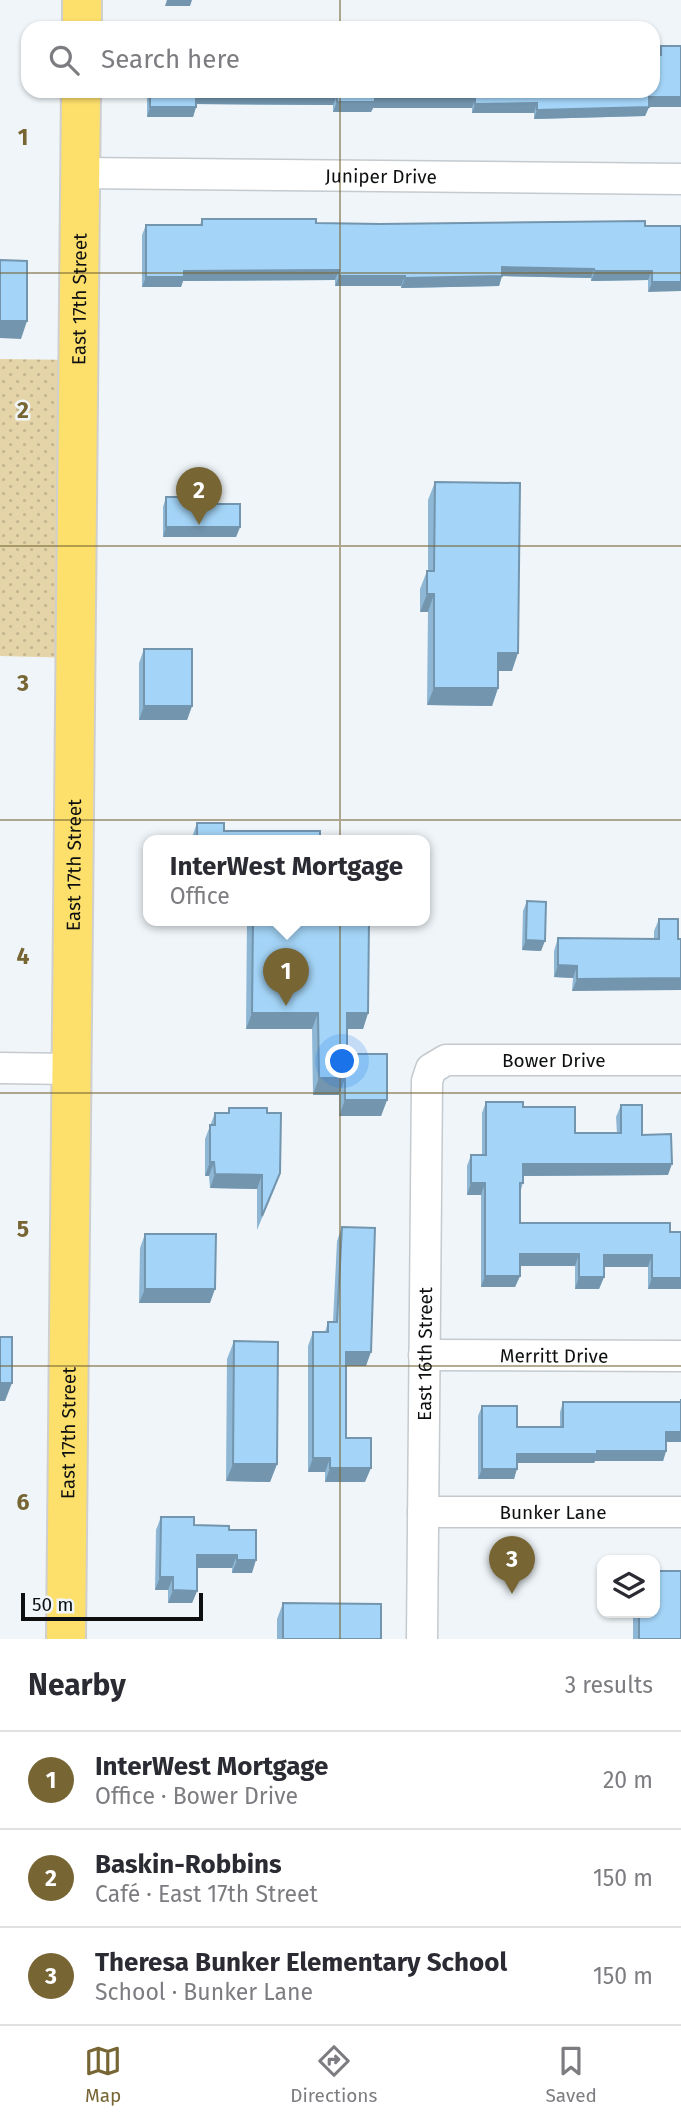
<!DOCTYPE html>
<html lang="en">
<head>
<meta charset="utf-8">
<style>
  body { margin:0; font-family:"Fira Sans",sans-serif; background:#f7f7f7; color:#2b2b33 }
  .controls { position:absolute; right:21px; bottom:21px; display:grid; overflow:hidden; border-radius:14px; box-shadow:0 2px 5px #0004 }
  .controls button { width:63px; height:63px; display:grid; place-items:center; padding:0; border:0; border-bottom:2px solid #e1e1e2; background:#fff; color:#2b2b33; font:35px sans-serif }
  .scale { position:absolute; left:21px; bottom:18px; width:182px; box-sizing:border-box; padding-left:7px; border:4px solid #0d0f10; border-top:0; font-size:19px; line-height:24px; white-space:nowrap; color:#0d0f10; -webkit-text-stroke:5px #eff5f9; paint-order:stroke }
  .you { position:absolute; left:343px; top:1062px; width:24px; height:24px; margin:-18px; border:5px solid #fff; border-radius:50%; background:#1a73e8; box-shadow:0 0 0 10px #1a73e833 }
  .badge { display:grid; place-items:center; width:46px; height:46px; border-radius:50%; background:#776533; color:#fff; font-size:23px; font-weight:700 }
  .pin { position:absolute; translate:-50% -58px; filter:drop-shadow(0 2px 4px #0008) }
  .pin::after { content:''; position:absolute; top:37px; width:24px; height:21px; background:inherit; clip-path:polygon(0 0,100% 0,50% 100%) }
  .popup { position:absolute; left:143px; top:835px; width:287px; height:91px; box-sizing:border-box; display:grid; place-content:center; border-radius:14px; background:#fff; filter:drop-shadow(0 2px 5px #0005); font-size:23px; white-space:nowrap; color:#7c7c81 }
  .popup b { font-size:26px; color:#2b2b33 }
  .popup::after { content:''; position:absolute; left:50%; top:100%; margin-left:-14px; border:14px solid transparent; border-top-color:#fff }
  .list { margin:0; padding:0; list-style:none }
  h2 { display:flex; justify-content:space-between; align-items:center; height:91px; margin:0; padding:0 28px; font-size:30px }
  h2 small { font-size:23px; font-weight:400; color:#7c7c81 }
  .list li { display:grid; grid-template-columns:46px 1fr auto; gap:21px; align-items:center; box-sizing:border-box; height:98px; padding:0 28px; border-top:2px solid #e1e1e2 }
  .list b { display:block; font-size:26px; white-space:nowrap }
  .list p { margin:0; font-size:23px; white-space:nowrap; color:#7c7c81 }
  .list em { font-size:23px; font-style:normal; color:#7c7c81 }
  .icon { flex:none; width:38px; height:38px; fill:none; stroke:currentColor; stroke-width:2; stroke-linecap:round; stroke-linejoin:round }
  .map { position:relative; flex:none; width:681px; height:1639px; overflow:hidden }
  .search { position:absolute; background:#fff; box-shadow:0 2px 5px #0004; left:21px; right:21px; top:21px; height:77px; display:flex; align-items:center; gap:18px; box-sizing:border-box; padding:0 24px; border-radius:21px; color:#7c7c81; font-size:26px }
  .sheet { height:385px; background:#fff }
  nav { display:flex; justify-content:space-around; align-items:center; box-sizing:border-box; height:98px; border-top:2px solid #e1e1e2; background:#fff; font-size:19px; color:#7c7c81 }
  nav a { display:grid; justify-items:center; gap:4px }
  nav .on { color:#776533 }
  .map>svg:first-child { display:block }
  .grass { fill:url(#grass-dots) }
  .lines { fill:none; stroke-linecap:round; stroke-linejoin:round }
  .minor-casing { stroke:#c4cace; stroke-width:33 }
  .major-casing { stroke:#cfcfcf; stroke-width:42 }
  .minor { stroke:#fff; stroke-width:30 }
  .major { stroke:#fddf6b; stroke-width:38 }
  .wall { fill:#8db7d5 }
  .shaded-wall { fill:#7395ae }
  .building { fill:#a4d5f8; stroke:#7395ae; stroke-width:2 }
  .grid { fill:none; stroke:#776533; stroke-width:2; stroke-opacity:0.55 }
  .labels { text-anchor:middle; dominant-baseline:central; stroke-width:5; stroke-linejoin:round; paint-order:stroke }
  .street-label { font-size:19px; fill:#0d0f10; stroke:#eff5f9 }
  .grid-label { font-size:23px; text-anchor:middle; font-weight:bold; fill:#776533; stroke:#eff5f9; stroke-width:5; stroke-linejoin:round; paint-order:stroke }
</style>
</head>
<body>
<div class="map">
<svg width="681" height="1639" viewBox="0 0 681 1639">
  <defs>
    <pattern id="grass-dots" width="8" height="8" patternUnits="userSpaceOnUse" patternTransform="scale(1.75)"><rect width="8" height="8" fill="#e5d4a7"/><path d="M2 2h.1M6 6h.1" fill="none" stroke="#c3b58f" stroke-width="1.8" stroke-linecap="round"/></pattern>
  </defs>
  <rect width="100%" height="100%" fill="#eff5f9"/>
  <path class="grass" d="M 0,359 L 78,360 L 76,658 L 0,656 Z"/>
  <g class="lines">
    <defs>
      <g id="minor">
        <path id="s1" d="M 80,173 L 681,179"/>
        <path d="M 0,1068 L 72,1069"/>
        <path id="s2" d="M 424,1355 L 681,1356"/>
        <path id="s3" d="M 423,1512 L 681,1512"/>
        <path id="s4" d="M 422,1639 L 427,1081 L 431,1069 L 446,1060 L 681,1060"/>
      </g>
      <g id="major">
        <path d="M 82,28 L 82,0"/>
        <path id="s5" d="M 66,1639 L 81,91"/>
      </g>
    </defs>
    <use href="#minor" class="minor-casing"/>
    <use href="#major" class="major-casing"/>
    <use href="#minor" class="minor"/>
    <use href="#major" class="major"/>
  </g>
  <path class="wall" d="M 661,46 L 681,107 L 649,107 L 645,116 L 534,119 L 534,113 L 472,113 L 472,108 L 373,108 L 371,112 L 333,112 L 333,105 L 196,104 L 196,107 L 193,117 L 147,117 L 147,91 L 653,91 L 658,55 Z
    M 202,219 L 316,223 L 645,226 L 681,226 L 648,292 L 648,280 L 591,281 L 591,278 L 502,276 L 499,286 L 401,288 L 401,286 L 335,286 L 335,280 L 183,281 L 181,287 L 142,287 L 142,235 L 146,225 L 200,225 Z
    M 435,482 L 512,671 L 498,671 L 498,688 L 492,706 L 427,705 L 428,612 L 420,612 L 420,589 L 427,571 L 428,571 L 428,500 Z
    M 166,497 L 210,504 L 240,527 L 236,537 L 163,537 L 163,507 Z
    M 144,649 L 192,706 L 187,720 L 139,720 L 139,663 Z
    M 197,823 L 224,831 L 320,840 L 191,840 Z
    M 527,901 L 541,951 L 522,950 L 523,911 Z
    M 659,919 L 678,939 L 572,991 L 573,978 L 554,977 L 554,951 L 558,938 L 654,939 L 654,931 Z
    M 247,920 L 369,920 L 368,1013 L 363,1029 L 347,1029 L 347,1054 L 387,1100 L 381,1116 L 339,1116 L 339,1095 L 313,1095 L 312,1029 L 246,1029 Z
    M 486,1102 L 523,1107 L 575,1133 L 617,1133 L 616,1117 L 621,1105 L 642,1135 L 668,1175 L 523,1176 L 523,1183 L 520,1193 L 520,1223 L 670,1232 L 681,1289 L 648,1289 L 648,1267 L 604,1267 L 604,1277 L 599,1289 L 575,1289 L 575,1266 L 520,1266 L 520,1276 L 515,1287 L 481,1287 L 481,1195 L 467,1195 L 467,1166 L 471,1155 L 482,1155 L 482,1113 Z
    M 229,1108 L 267,1113 L 275,1187 L 257,1230 L 257,1189 L 210,1188 L 209,1176 L 205,1176 L 205,1139 L 215,1113 L 228,1113 Z
    M 342,1227 L 366,1366 L 346,1366 L 346,1438 L 365,1482 L 325,1482 L 325,1472 L 308,1472 L 308,1346 L 313,1332 L 325,1332 L 328,1322 L 333,1322 L 337,1241 Z
    M 145,1234 L 210,1303 L 139,1303 L 140,1248 Z
    M 234,1341 L 277,1464 L 270,1482 L 226,1481 L 227,1359 Z
    M 681,1399 L 681,1442 L 666,1442 L 666,1451 L 663,1461 L 595,1461 L 594,1463 L 517,1463 L 514,1479 L 478,1479 L 478,1416 L 482,1406 L 517,1427 L 560,1427 L 560,1412 L 563,1402 L 680,1402 Z
    M 161,1517 L 194,1525 L 229,1530 L 252,1573 L 232,1573 L 232,1568 L 197,1568 L 197,1591 L 192,1603 L 168,1603 L 168,1590 L 155,1590 L 156,1530 Z
    M 283,1603 L 381,1639 L 277,1639 L 277,1619 Z
    M 633,1613 L 655,1613 L 681,1639 L 633,1639 Z"/>
  <path class="shaded-wall" d="M 167,0 L 192,0 L 190,6 L 165,6 Z
    M 196,94 L 337,95 L 333,105 L 193,104 Z
    M 649,97 L 681,97 L 681,107 L 649,107 L 645,116 L 534,119 L 537,110 Z
    M 375,98 L 475,98 L 472,108 L 373,108 L 371,112 L 333,112 L 337,102 Z
    M 537,103 L 534,113 L 472,113 L 475,104 Z
    M 150,107 L 196,107 L 193,117 L 147,117 Z
    M 502,267 L 594,269 L 591,278 L 502,276 L 499,286 L 401,288 L 405,278 Z
    M 339,270 L 335,280 L 183,281 L 181,287 L 142,287 L 146,277 L 184,271 Z
    M 595,271 L 652,271 L 648,280 L 591,281 Z
    M 339,276 L 405,276 L 401,286 L 335,286 Z
    M 652,282 L 681,282 L 681,291 L 648,292 Z
    M 0,321 L 27,321 L 21,339 L 0,338 Z
    M 166,527 L 240,527 L 236,537 L 163,537 Z
    M 427,594 L 434,594 L 428,612 L 420,612 Z
    M 498,653 L 518,653 L 512,671 L 492,671 Z
    M 434,688 L 498,688 L 492,706 L 427,705 Z
    M 144,706 L 192,706 L 187,720 L 139,720 Z
    M 526,940 L 545,941 L 541,951 L 522,950 Z
    M 558,965 L 577,966 L 573,978 L 554,977 Z
    M 681,978 L 681,990 L 572,991 L 577,979 Z
    M 252,1013 L 318,1013 L 312,1029 L 246,1029 Z
    M 347,1013 L 368,1013 L 363,1029 L 342,1029 Z
    M 319,1078 L 345,1078 L 339,1095 L 313,1095 Z
    M 345,1100 L 387,1100 L 381,1116 L 339,1116 Z
    M 210,1162 L 214,1162 L 209,1176 L 205,1176 Z
    M 523,1164 L 672,1164 L 668,1175 L 519,1176 Z
    M 215,1174 L 262,1175 L 257,1189 L 210,1188 Z
    M 471,1183 L 485,1183 L 481,1195 L 467,1195 Z
    M 520,1254 L 579,1254 L 575,1266 L 515,1266 Z
    M 604,1255 L 652,1255 L 648,1267 L 599,1267 Z
    M 485,1276 L 520,1276 L 515,1287 L 481,1287 Z
    M 579,1277 L 604,1277 L 599,1289 L 575,1289 Z
    M 652,1278 L 681,1278 L 681,1289 L 648,1289 Z
    M 145,1289 L 215,1289 L 210,1303 L 139,1303 Z
    M 346,1352 L 371,1352 L 366,1366 L 341,1366 Z
    M 0,1383 L 12,1383 L 5,1401 L 0,1401 Z
    M 666,1432 L 681,1432 L 681,1442 L 663,1442 Z
    M 597,1451 L 666,1451 L 663,1461 L 595,1461 L 594,1463 L 514,1463 L 517,1454 Z
    M 313,1458 L 330,1458 L 325,1472 L 308,1472 Z
    M 233,1464 L 277,1464 L 270,1482 L 226,1481 Z
    M 330,1468 L 371,1468 L 365,1482 L 325,1482 Z
    M 482,1469 L 517,1469 L 514,1479 L 478,1479 Z
    M 197,1555 L 237,1555 L 232,1568 L 192,1568 Z
    M 237,1560 L 256,1560 L 252,1573 L 232,1573 Z
    M 160,1577 L 173,1577 L 168,1590 L 155,1590 Z
    M 173,1590 L 197,1591 L 192,1603 L 168,1603 Z"/>
  <path class="building" d="M 661,46 L 681,46 L 681,97 L 649,97 L 649,107 L 537,110 L 537,103 L 475,104 L 475,98 L 375,98 L 375,102 L 337,102 L 337,95 L 196,94 L 196,107 L 150,107 L 150,91 L 653,91 L 653,55 L 661,55 Z
    M 202,219 L 316,219 L 316,223 L 380,224 L 645,221 L 645,226 L 681,226 L 681,282 L 652,282 L 652,271 L 595,271 L 594,269 L 502,267 L 502,276 L 405,278 L 405,276 L 339,276 L 339,270 L 184,271 L 184,277 L 146,277 L 146,225 L 202,225 Z
    M 0,260 L 27,261 L 27,321 L 0,321 Z
    M 435,482 L 520,483 L 518,653 L 498,653 L 498,688 L 434,688 L 434,594 L 427,594 L 427,571 L 434,571 Z
    M 166,497 L 210,497 L 210,504 L 240,504 L 240,527 L 166,527 Z
    M 144,649 L 192,649 L 192,706 L 144,706 Z
    M 197,823 L 224,823 L 224,831 L 320,831 L 320,840 L 197,840 Z
    M 527,901 L 546,902 L 545,941 L 526,940 Z
    M 659,919 L 678,919 L 678,939 L 681,939 L 681,978 L 577,979 L 577,966 L 558,965 L 558,938 L 659,939 Z
    M 253,920 L 369,920 L 368,1013 L 347,1013 L 347,1054 L 387,1054 L 387,1100 L 345,1100 L 345,1078 L 319,1078 L 318,1013 L 252,1013 Z
    M 486,1102 L 523,1102 L 523,1107 L 575,1107 L 575,1133 L 621,1133 L 621,1105 L 642,1105 L 642,1135 L 671,1134 L 672,1164 L 523,1164 L 523,1183 L 520,1183 L 520,1223 L 670,1223 L 670,1232 L 681,1232 L 681,1278 L 652,1278 L 652,1255 L 604,1255 L 604,1277 L 579,1277 L 579,1254 L 520,1254 L 520,1276 L 485,1276 L 485,1183 L 471,1183 L 471,1155 L 486,1155 Z
    M 229,1108 L 267,1108 L 267,1113 L 281,1113 L 280,1173 L 262,1216 L 262,1175 L 215,1174 L 214,1162 L 210,1162 L 210,1125 L 215,1125 L 215,1113 L 229,1113 Z
    M 342,1227 L 375,1228 L 371,1352 L 346,1352 L 346,1438 L 371,1438 L 371,1468 L 330,1468 L 330,1458 L 313,1458 L 313,1332 L 328,1332 L 328,1322 L 337,1322 Z
    M 145,1234 L 216,1234 L 215,1289 L 145,1289 Z
    M 0,1337 L 12,1337 L 12,1383 L 0,1383 Z
    M 234,1341 L 278,1342 L 277,1464 L 233,1464 Z
    M 681,1399 L 681,1432 L 666,1432 L 666,1451 L 597,1451 L 597,1454 L 517,1454 L 517,1469 L 482,1469 L 482,1406 L 517,1406 L 517,1427 L 563,1427 L 563,1402 L 681,1402 Z
    M 161,1517 L 194,1517 L 194,1525 L 229,1526 L 229,1530 L 256,1530 L 256,1560 L 237,1560 L 237,1555 L 197,1555 L 197,1591 L 173,1590 L 173,1577 L 160,1577 Z
    M 655,1571 L 681,1571 L 681,1639 L 639,1639 L 639,1613 L 655,1613 Z
    M 283,1603 L 381,1604 L 381,1639 L 283,1639 Z"/>
  <path class="grid" d="M 340,0 L 340,28M 340,91 L 340,1639M 0,273 L 681,273M 0,546 L 681,546M 0,820 L 681,820M 0,1093 L 681,1093M 0,1366 L 681,1366"/>
  <g class="labels">
    <g class="street-label">
      <text stroke="none"><textPath href="#s1" startOffset="301">Juniper Drive</textPath></text>
      <text stroke="none"><textPath href="#s5" startOffset="1340">East 17th Street</textPath></text>
      <text stroke="none"><textPath href="#s5" startOffset="774">East 17th Street</textPath></text>
      <text stroke="none"><textPath href="#s4" startOffset="696">Bower Drive</textPath></text>
      <text stroke="none"><textPath href="#s4" startOffset="285">East 16th Street</textPath></text>
      <text stroke="none"><textPath href="#s2" startOffset="130">Merritt Drive</textPath></text>
      <text stroke="none"><textPath href="#s5" startOffset="206">East 17th Street</textPath></text>
      <text stroke="none"><textPath href="#s3" startOffset="130">Bunker Lane</textPath></text>
    </g>
  </g>
  <g class="grid-label">
    <text x="23" y="145">1</text>
    <text x="23" y="418">2</text>
    <text x="23" y="691">3</text>
    <text x="23" y="964">4</text>
    <text x="23" y="1237">5</text>
    <text x="23" y="1510">6</text>
  </g>
</svg>
<div class="controls">
<button><svg class="icon" aria-label="layers" viewBox="0 0 24 24"><path d="M12 4l9 5-9 5-9-5zM3 14l9 5 9-5"/></svg></button>
</div>
<div class="scale">50 m</div>
<div class="you"></div>
<div class="pin badge" style="left:286px;top:1006px">1</div>
<div class="popup"><b>InterWest Mortgage</b>Office</div>
<div class="pin badge" style="left:199px;top:525px">2</div>
<div class="pin badge" style="left:512px;top:1594px">3</div>
<div class="search"><svg class="icon" aria-label="search" viewBox="0 0 24 24"><circle cx="10" cy="10" r="6"/><path d="M15 15l6 6"/></svg>Search here</div>
</div>
<section class="sheet">
<h2>Nearby<small>3 results</small></h2>
<ul class="list">
<li><span class="badge">1</span><div><b>InterWest Mortgage</b><p>Office · Bower Drive</p></div><em>20 m</em></li>
<li><span class="badge">2</span><div><b>Baskin-Robbins</b><p>Café · East 17th Street</p></div><em>150 m</em></li>
<li><span class="badge">3</span><div><b>Theresa Bunker Elementary School</b><p>School · Bunker Lane</p></div><em>150 m</em></li>
</ul>
</section>
<nav>
<a class="on"><svg class="icon" aria-label="map" viewBox="0 0 24 24"><path d="M3 6l6-2 6 2 6-2v14l-6 2-6-2-6 2zM9 4v14M15 6v14"/></svg>Map</a>
<a><svg class="icon" aria-label="directions" viewBox="0 0 24 24"><path d="M12 3l9 9-9 9-9-9zM9 14v-3h6M13 9l2 2-2 2"/></svg>Directions</a>
<a><svg class="icon" aria-label="saved" viewBox="0 0 24 24"><path d="M7 4h10v16l-5-4-5 4z"/></svg>Saved</a>
</nav>
</body>
</html>
